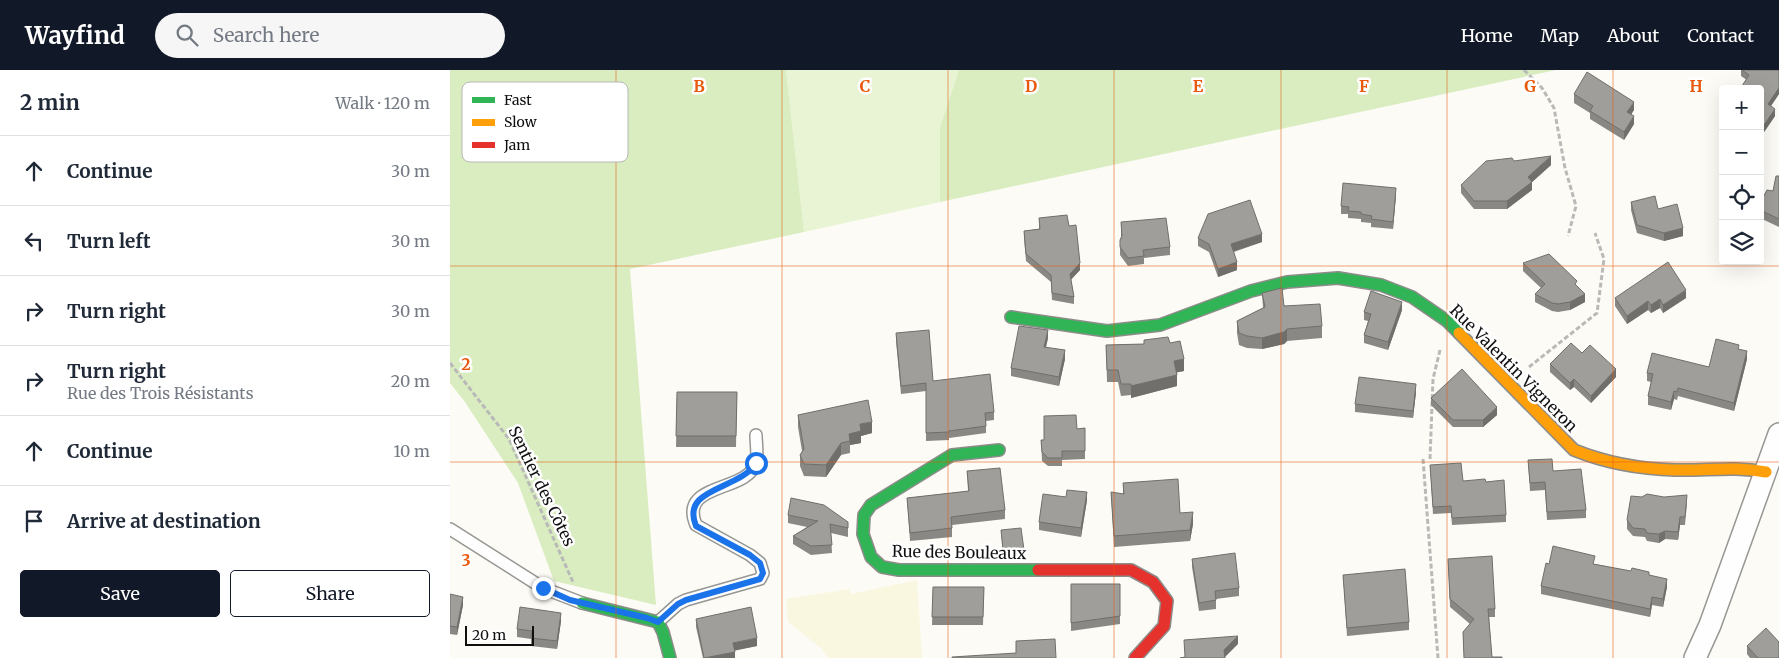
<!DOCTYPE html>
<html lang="en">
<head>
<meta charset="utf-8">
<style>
  body { margin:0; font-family:Merriweather,serif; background:#f6f6f7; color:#1f2937 }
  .controls { position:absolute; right:15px; top:15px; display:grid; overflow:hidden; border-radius:5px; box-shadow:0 5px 20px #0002 }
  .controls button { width:45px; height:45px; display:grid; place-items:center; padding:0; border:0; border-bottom:1px solid #e0e1e3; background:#fff; color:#1f2937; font:25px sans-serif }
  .scale { position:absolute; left:15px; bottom:12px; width:69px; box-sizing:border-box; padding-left:5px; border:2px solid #101010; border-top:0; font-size:14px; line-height:18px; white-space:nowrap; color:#101010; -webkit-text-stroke:4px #fff; paint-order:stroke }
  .stop { position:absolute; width:15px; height:15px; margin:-11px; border:4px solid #1a73e8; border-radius:50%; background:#fff }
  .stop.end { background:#1a73e8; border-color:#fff; box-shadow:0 1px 5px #0008 }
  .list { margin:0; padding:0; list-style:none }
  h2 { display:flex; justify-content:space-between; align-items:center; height:65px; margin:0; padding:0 20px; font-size:21px }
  h2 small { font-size:16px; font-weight:400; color:#747a83 }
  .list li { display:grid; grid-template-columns:32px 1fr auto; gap:15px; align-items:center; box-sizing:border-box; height:70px; padding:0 20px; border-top:1px solid #e0e1e3 }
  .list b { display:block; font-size:19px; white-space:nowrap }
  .list p { margin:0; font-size:16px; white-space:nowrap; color:#747a83 }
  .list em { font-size:16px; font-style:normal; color:#747a83 }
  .actions { display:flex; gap:10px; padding:15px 20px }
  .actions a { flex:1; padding:11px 0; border:1px solid #111827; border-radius:5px; text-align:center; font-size:18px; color:#111827 }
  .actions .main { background:#111827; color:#fff }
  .icon { flex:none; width:28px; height:28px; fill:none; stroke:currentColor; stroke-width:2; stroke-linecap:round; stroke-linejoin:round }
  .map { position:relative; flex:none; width:1329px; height:588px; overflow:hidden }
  header { display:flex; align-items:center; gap:30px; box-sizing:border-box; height:70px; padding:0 25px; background:#111827; color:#fff }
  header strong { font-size:24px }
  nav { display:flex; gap:28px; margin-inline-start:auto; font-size:18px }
  .search { width:350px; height:45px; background:#f6f6f7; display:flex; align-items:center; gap:12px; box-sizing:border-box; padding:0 18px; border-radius:28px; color:#747a83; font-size:19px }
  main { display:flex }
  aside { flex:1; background:#fff }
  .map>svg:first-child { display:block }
  .farmland { fill:#faf7e0 }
  .green { fill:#e8f4d3 }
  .forest { fill:#d9edc0 }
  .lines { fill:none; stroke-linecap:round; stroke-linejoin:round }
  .lane-casing { stroke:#969693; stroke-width:14 }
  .street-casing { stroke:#969693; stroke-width:24 }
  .fast-casing { stroke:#8d8c8a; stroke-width:14 }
  .slow-casing { stroke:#8d8c8a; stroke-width:14 }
  .jam-casing { stroke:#8d8c8a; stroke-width:14 }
  .path { stroke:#b9b9b8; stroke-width:3; stroke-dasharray:5 2.5; stroke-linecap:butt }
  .lane { stroke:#fffefe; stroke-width:11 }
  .street { stroke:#fffefe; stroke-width:21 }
  .fast { stroke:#30b455; stroke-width:11 }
  .slow { stroke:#ff9f0a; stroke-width:11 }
  .jam { stroke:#e5322d; stroke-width:11 }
  .wall { fill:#8a8884 }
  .shaded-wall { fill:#706f6c }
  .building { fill:#a09e9a; stroke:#706f6c }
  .route { stroke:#1a73e8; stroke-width:6 }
  .grid { fill:none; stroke:#e8590c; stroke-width:1; stroke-opacity:0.55 }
  .labels { text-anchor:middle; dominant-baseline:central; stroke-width:5; stroke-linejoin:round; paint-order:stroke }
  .street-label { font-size:16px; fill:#101010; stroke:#fff }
  .key { fill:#fff; stroke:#b7b7b7; stroke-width:1 }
  .key-label { font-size:14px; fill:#101010 }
  .grid-label { font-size:16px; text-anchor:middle; font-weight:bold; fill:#e8590c; stroke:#fff; stroke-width:5; stroke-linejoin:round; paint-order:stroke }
</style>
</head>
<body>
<header>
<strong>Wayfind</strong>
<div class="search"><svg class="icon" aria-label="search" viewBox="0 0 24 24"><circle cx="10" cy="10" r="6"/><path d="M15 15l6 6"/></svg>Search here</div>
<nav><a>Home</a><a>Map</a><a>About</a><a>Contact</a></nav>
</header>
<main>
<aside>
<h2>2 min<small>Walk · 120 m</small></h2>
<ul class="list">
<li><svg class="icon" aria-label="ahead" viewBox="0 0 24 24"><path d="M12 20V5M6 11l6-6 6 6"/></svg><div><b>Continue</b></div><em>30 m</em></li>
<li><svg class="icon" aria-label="left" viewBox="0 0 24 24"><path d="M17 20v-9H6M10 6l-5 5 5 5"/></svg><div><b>Turn left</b></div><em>30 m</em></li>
<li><svg class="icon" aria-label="right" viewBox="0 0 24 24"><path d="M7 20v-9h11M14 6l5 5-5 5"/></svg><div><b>Turn right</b></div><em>30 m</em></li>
<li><svg class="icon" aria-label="right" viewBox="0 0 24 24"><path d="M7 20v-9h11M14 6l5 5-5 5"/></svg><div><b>Turn right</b><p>Rue des Trois Résistants</p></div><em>20 m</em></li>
<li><svg class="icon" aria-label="ahead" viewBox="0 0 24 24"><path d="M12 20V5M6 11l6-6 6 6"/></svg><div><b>Continue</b></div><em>10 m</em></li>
<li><svg class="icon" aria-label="arrive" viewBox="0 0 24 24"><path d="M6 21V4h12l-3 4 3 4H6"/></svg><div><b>Arrive at destination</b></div></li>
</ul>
<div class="actions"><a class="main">Save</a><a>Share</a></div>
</aside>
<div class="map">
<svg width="1329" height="588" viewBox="0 0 1329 588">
  <rect width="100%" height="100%" fill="#fcfbf5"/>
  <path class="farmland" d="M 467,510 L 472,588 L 378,588 L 371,578 L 338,552 L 336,529 L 399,519 L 401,524 Z"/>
  <path class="green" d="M 336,0 L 509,0 L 490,57 L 490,132 L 354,162 Z"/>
  <path class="forest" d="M 0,0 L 336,0 L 354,162 L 180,199 L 206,535 L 104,511 L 68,413 L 15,332 L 0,313 Z
    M 509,0 L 1106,0 L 490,132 L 490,57 Z"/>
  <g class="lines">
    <defs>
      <path id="lane" d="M 0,459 L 93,518 L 132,533
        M 208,552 L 228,534 L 236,530 L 310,509 L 313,503 L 310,493 L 300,485 L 246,455 C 228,412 297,423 306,393 C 308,384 306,373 306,365"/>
      <path id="street" d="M 1245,588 L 1260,555 L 1329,364"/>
      <path id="fast" d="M 561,247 L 657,261 L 710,255 L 801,221 L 837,212 L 888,208 L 931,215 L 962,227 L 997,251 L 1009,263
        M 549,380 L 502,385 L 421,435 L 414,445 L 413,464 L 421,487 L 432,497 L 449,500 L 588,500
        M 132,533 L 208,552 L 213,562 L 220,588"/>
      <path id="slow" d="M 1009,263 L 1124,380 C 1156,393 1190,399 1225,400 C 1256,401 1284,396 1316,402"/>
      <path id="jam" d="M 588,500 L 681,500 L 703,512 L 717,531 L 714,556 L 685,588"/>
    </defs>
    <use href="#lane" class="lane-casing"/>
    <use href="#street" class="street-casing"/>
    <use href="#fast" class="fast-casing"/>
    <use href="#slow" class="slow-casing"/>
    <use href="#jam" class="jam-casing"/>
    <path class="path" d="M 1074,0 L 1092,18 L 1104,38 L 1115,98 L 1126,136 L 1118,166
      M 0,293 L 59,369 L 123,512
      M 1079,297 L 1147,243 L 1154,189 L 1145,163
      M 973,389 L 988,588
      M 980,389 L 983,309 L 990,280"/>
    <use href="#lane" class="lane"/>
    <use href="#street" class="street"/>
    <use href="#fast" class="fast"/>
    <use href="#slow" class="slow"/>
    <use href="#jam" class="jam"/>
  </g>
  <path class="wall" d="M 1291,0 L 1329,0 L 1329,24 L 1321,36 L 1325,46 L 1312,65 L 1310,64 L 1310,19 L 1291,6 Z
    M 1124,24 L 1184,40 L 1181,44 L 1184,54 L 1174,70 L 1140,49 L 1140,43 L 1124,33 Z
    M 1273,45 L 1273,55 L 1271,54 L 1271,47 Z
    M 1064,91 L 1101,95 L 1082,112 L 1082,120 L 1057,139 L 1024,139 L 1011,123 L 1011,115 Z
    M 1329,106 L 1329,157 L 1310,148 L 1310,133 L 1323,121 Z
    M 946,125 L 943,159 L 921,157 L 921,153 L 911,152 L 911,149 L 898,148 L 898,144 L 891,144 L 891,136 Z
    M 1181,132 L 1208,139 L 1233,166 L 1214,171 L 1187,163 L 1181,140 Z
    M 589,148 L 619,156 L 630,200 L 621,210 L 624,227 L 624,234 L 602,230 L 601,212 L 576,191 L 574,168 L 574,161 L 589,159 Z
    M 671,152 L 720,177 L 720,185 L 694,188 L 694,194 L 678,196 L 670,185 L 670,170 L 671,167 Z
    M 748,168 L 812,172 L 784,182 L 787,200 L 768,207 L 759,182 L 748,176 Z
    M 1073,193 L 1127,216 L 1135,232 L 1120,240 L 1108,242 L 1102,241 L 1085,232 L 1085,224 L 1091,218 L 1073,201 Z
    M 812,223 L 872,256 L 872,268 L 837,271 L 834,274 L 812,279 L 797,278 L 789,275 L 787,263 L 787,251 L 813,238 Z
    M 1165,228 L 1236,228 L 1213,243 L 1210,238 L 1201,243 L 1198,240 L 1177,254 L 1165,236 Z
    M 952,240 L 938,280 L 914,273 L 914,265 L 918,251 L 914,250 L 914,242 Z
    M 446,263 L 483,311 L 544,342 L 544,350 L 536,351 L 536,363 L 499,368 L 499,370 L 476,371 L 476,321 L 451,324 L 446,271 Z
    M 598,268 L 596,277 L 615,289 L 609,316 L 561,306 L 561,298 Z
    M 694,270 L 720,273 L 734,301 L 727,302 L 727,316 L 681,328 L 681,325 L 671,326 L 668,312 L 657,312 L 656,275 L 694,274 Z
    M 1289,279 L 1297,289 L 1284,341 L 1228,326 L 1227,330 L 1224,329 L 1221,340 L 1198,335 L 1198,326 L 1201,312 L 1197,311 L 1197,303 L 1259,297 Z
    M 1132,283 L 1166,307 L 1141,333 L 1124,317 L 1120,320 L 1100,302 L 1100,294 Z
    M 227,322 L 287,322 L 286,377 L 226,377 Z
    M 966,322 L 963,348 L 905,342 L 905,334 Z
    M 981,328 L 1047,345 L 1033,357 L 1003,357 L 981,335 Z
    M 348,345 L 422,363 L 411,366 L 411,373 L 400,375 L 400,383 L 391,385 L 376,407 L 354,406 L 350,396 L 350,385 L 352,381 L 348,357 Z
    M 635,358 L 635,389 L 612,390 L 612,396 L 598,396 L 592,391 L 591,370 L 594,370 L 627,359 Z
    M 1078,390 L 1103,401 L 1136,440 L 1136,448 L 1097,450 L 1095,420 L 1080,421 Z
    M 980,395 L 1013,411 L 1036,412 L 1056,445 L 1056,452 L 1002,455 L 1001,443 L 983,444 Z
    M 517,401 L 555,440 L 555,449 L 502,455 L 502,467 L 460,471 L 457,428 L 518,421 Z
    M 673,413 L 743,454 L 740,471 L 664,477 L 661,422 L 673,424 Z
    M 637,430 L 631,467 L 589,460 L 589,452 Z
    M 1237,433 L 1235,455 L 1230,455 L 1228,470 L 1215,469 L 1209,473 L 1197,471 L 1195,467 L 1183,466 L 1177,459 L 1177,450 Z
    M 338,445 L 398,452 L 398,467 L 381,463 L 382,483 L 361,485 L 343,474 L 343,466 L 357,457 L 338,453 Z
    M 551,460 L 574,480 L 574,484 L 553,484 Z
    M 742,489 L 789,518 L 789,526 L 766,529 L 766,539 L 749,541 L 742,497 Z
    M 998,489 L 1045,539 L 1045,547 L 1039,547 L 1042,587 L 1052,588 L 1014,588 L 1013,562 L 1020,554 L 1000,537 Z
    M 1099,494 L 1145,494 L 1199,505 L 1217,517 L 1213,537 L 1202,535 L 1200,547 L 1091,524 L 1091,516 Z
    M 893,505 L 959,552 L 959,560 L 897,566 Z
    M 621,514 L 670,514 L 670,554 L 621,561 Z
    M 483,517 L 534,517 L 533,555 L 482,555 Z
    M 0,524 L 13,535 L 7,565 L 0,564 Z
    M 246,549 L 307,576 L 285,580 L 285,588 L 253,588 L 246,557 Z
    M 111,551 L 107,579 L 81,576 L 81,569 L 67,567 L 67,559 Z
    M 1297,576 L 1329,588 L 1300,588 L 1297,584 Z"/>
  <path class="shaded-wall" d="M 1329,18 L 1329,24 L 1318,40 L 1318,34 Z
    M 1184,32 L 1184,40 L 1177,51 L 1177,42 Z
    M 1325,39 L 1325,46 L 1312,65 L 1312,58 Z
    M 1184,46 L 1184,54 L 1174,70 L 1174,62 Z
    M 1101,86 L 1101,95 L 1080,114 L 1082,112 L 1082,120 L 1057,139 L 1057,131 L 1078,107 Z
    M 946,118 L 946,125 L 943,159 L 943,152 Z
    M 1233,158 L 1233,166 L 1214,171 L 1214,163 Z
    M 812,164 L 812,172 L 781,182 L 781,174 Z
    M 787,192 L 787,200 L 768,207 L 768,199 Z
    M 630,193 L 630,200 L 620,210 L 620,204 Z
    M 1236,220 L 1236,228 L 1213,243 L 1213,235 Z
    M 1135,224 L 1135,232 L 1120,240 L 1120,232 Z
    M 1210,229 L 1210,238 L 1201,243 L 1201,235 Z
    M 1198,231 L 1198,240 L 1177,254 L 1177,246 Z
    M 952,232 L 952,240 L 938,280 L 938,272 Z
    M 837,259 L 837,271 L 834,274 L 812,279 L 812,268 Z
    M 598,260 L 598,268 L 594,285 L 594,277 Z
    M 615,280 L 615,289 L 609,316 L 609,307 Z
    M 1297,281 L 1297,289 L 1284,341 L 1284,333 Z
    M 734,289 L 734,301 L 724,303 L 724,291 Z
    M 1166,299 L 1166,307 L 1141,333 L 1141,326 Z
    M 727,305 L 727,316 L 681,328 L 681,316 Z
    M 1124,309 L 1124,317 L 1120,320 L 1120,313 Z
    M 966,314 L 966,322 L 963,348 L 963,341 Z
    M 1224,321 L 1224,329 L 1221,340 L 1221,332 Z
    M 1047,337 L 1047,345 L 1033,357 L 1033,350 Z
    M 422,352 L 422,363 L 411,366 L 411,373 L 400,375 L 399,364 L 410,354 Z
    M 391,373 L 391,385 L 376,407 L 376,395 Z
    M 637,422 L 637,430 L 631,467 L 631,458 Z
    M 743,442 L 743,454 L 740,471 L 740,460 Z
    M 1230,447 L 1230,455 L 1228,470 L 1228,462 Z
    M 1215,461 L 1215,469 L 1209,473 L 1209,464 Z
    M 1217,509 L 1217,517 L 1213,537 L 1213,529 Z
    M 13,527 L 13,535 L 7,565 L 7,557 Z
    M 1202,527 L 1202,535 L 1200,547 L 1200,539 Z
    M 111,543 L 111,551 L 107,579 L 107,571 Z
    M 788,566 L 788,574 L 774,588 L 774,580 Z
    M 307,568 L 307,576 L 283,581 L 283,573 Z
    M 285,582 L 285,588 L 257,588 Z"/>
  <path class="building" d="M 1292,0 L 1329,0 L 1329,18 L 1318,34 L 1325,39 L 1312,58 L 1310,57 L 1310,19 L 1290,19 L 1299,5 Z
    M 1137,2 L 1184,32 L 1177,42 L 1184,46 L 1174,62 L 1140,41 L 1143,36 L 1124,24 Z
    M 1101,86 L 1078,107 L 1082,112 L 1057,131 L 1024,131 L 1011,115 L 1036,91 L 1062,88 L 1064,91 Z
    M 1326,106 L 1329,106 L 1329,149 L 1310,140 L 1310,133 L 1317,120 L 1323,121 Z
    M 893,113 L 946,118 L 943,152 L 921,149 L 922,146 L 911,144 L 911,142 L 898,141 L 899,137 L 891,136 Z
    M 1205,126 L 1208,139 L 1227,134 L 1233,158 L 1214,163 L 1187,155 L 1181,132 Z
    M 800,130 L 812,164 L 781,174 L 787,192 L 768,199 L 759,174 L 748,168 L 758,144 Z
    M 617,145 L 619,156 L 626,155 L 630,193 L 620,204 L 624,227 L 602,223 L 601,205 L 576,184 L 574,161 L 590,159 L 589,148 Z
    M 716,148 L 720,177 L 693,180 L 694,186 L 678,188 L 670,177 L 670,170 L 672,166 L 671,152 Z
    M 1099,184 L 1127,211 L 1125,214 L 1135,224 L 1120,232 L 1108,234 L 1102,233 L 1085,224 L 1095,214 L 1073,193 Z
    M 1218,192 L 1236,220 L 1213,235 L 1210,229 L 1201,235 L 1198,231 L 1177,246 L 1165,228 Z
    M 832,218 L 834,236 L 870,234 L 872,256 L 837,259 L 834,262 L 812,268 L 797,266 L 789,263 L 787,251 L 815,237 L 812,223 Z
    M 921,221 L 952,232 L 938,272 L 914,265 L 921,244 L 914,242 Z
    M 569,256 L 598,260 L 594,277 L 615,280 L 609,307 L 561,298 Z
    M 479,260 L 483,311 L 540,304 L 544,342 L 535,343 L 536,356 L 499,361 L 499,362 L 476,363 L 476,313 L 451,316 L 446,263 Z
    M 718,267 L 720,273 L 730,271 L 734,289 L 724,291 L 727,305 L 681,316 L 681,314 L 671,314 L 668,300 L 657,300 L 656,275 L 694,274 L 694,270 Z
    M 1266,269 L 1289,275 L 1288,279 L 1297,281 L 1284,333 L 1228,318 L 1227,322 L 1224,321 L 1221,332 L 1198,326 L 1203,304 L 1197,303 L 1202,283 L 1259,297 Z
    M 1121,273 L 1132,283 L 1140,275 L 1166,299 L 1141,326 L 1124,309 L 1120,313 L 1100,294 Z
    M 1012,299 L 1047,337 L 1033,350 L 1003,350 L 981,328 Z
    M 909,307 L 966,314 L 963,341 L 905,334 Z
    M 227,322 L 287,322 L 286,366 L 226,366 Z
    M 418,330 L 422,352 L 410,354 L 411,361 L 399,364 L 400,371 L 391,373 L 376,395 L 354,394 L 350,385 L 354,379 L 348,345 Z
    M 626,345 L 627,359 L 635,358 L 635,381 L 612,381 L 612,388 L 598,388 L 592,382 L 591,370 L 594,370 L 594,346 Z
    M 1102,389 L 1103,401 L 1131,399 L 1136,440 L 1097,442 L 1095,412 L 1080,413 L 1078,390 Z
    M 1011,393 L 1013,411 L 1035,409 L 1036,412 L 1054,410 L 1056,445 L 1002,448 L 1001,436 L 983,437 L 980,395 Z
    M 550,398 L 555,440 L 501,447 L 502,458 L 460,463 L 457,428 L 519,421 L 517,401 Z
    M 728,409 L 730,443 L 743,442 L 740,460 L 664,466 L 661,422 L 674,424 L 673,413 Z
    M 617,420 L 637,422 L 631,458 L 589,452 L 593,424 L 616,427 Z
    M 1197,424 L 1214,427 L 1237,425 L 1235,447 L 1230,447 L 1228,462 L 1215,461 L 1209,464 L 1197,463 L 1195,459 L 1183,458 L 1177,450 L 1181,426 L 1192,427 Z
    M 341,428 L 374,435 L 398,452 L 398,458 L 380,454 L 382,475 L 361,476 L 343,466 L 368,451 L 338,445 Z
    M 571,458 L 574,480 L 553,480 L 551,460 Z
    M 1103,476 L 1145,486 L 1143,494 L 1181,501 L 1182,498 L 1199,502 L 1199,505 L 1217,509 L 1213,529 L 1202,527 L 1200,539 L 1091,516 L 1096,493 L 1099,494 Z
    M 785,483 L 789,518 L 765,521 L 766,530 L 749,533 L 742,489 Z
    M 1042,486 L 1045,539 L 1038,539 L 1042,587 L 1052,587 L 1052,588 L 1014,588 L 1013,562 L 1024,549 L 1000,529 L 998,489 Z
    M 955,499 L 959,552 L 897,558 L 893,505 Z
    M 621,514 L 670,514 L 670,546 L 621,553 Z
    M 483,517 L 534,517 L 533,547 L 482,547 Z
    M 0,524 L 13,527 L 7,557 L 0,556 Z
    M 70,537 L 111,543 L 107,571 L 81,568 L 82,561 L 67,559 Z
    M 301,537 L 307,568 L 283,573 L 285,582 L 254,588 L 246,549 Z
    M 1316,558 L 1329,572 L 1329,588 L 1308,588 L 1297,576 Z
    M 788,566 L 774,580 L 775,588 L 730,588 L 735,587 L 734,570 Z
    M 605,569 L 606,588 L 502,588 L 502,587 L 566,583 L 566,571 Z"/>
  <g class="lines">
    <path class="route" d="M 93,518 L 120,530 L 197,548 L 208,552 L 228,534 L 236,530 L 310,509 L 313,503 L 310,493 L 300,485 L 246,456 C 230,417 290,420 306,393"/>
  </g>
  <path class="grid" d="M 166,0 L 166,588M 332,0 L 332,588M 498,0 L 498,588M 664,0 L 664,588M 831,0 L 831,588M 997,0 L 997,588M 1163,0 L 1163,588M 0,196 L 1329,196M 0,392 L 1329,392"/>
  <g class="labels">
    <g class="street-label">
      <text transform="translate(1064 298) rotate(45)">Rue Valentin Vigneron</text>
      <text transform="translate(92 416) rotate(64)">Sentier des Côtes</text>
      <text transform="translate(509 482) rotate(1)">Rue des Bouleaux</text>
    </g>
  </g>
  <rect x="12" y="12" width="166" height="80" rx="8" class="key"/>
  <rect x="22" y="27" width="23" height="6" fill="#30b455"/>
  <rect x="22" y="49" width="23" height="7" fill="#ff9f0a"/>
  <rect x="22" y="72" width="23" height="6" fill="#e5322d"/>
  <g class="key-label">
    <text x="54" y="35">Fast</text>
    <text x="54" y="57">Slow</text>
    <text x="54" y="80">Jam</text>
  </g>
  <g class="grid-label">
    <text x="249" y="22">B</text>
    <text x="415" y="22">C</text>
    <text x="581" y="22">D</text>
    <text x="748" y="22">E</text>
    <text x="914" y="22">F</text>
    <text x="1080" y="22">G</text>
    <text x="1246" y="22">H</text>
    <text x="16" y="300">2</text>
    <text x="16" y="496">3</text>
  </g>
</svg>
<div class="controls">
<button>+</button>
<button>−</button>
<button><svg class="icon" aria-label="locate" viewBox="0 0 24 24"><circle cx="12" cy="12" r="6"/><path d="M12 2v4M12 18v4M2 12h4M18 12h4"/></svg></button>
<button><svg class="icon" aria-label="layers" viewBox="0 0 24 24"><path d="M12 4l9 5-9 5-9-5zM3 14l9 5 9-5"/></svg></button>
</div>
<div class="scale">20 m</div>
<div class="stop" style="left:306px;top:393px"></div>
<div class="stop end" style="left:93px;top:518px"></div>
</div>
</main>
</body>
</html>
